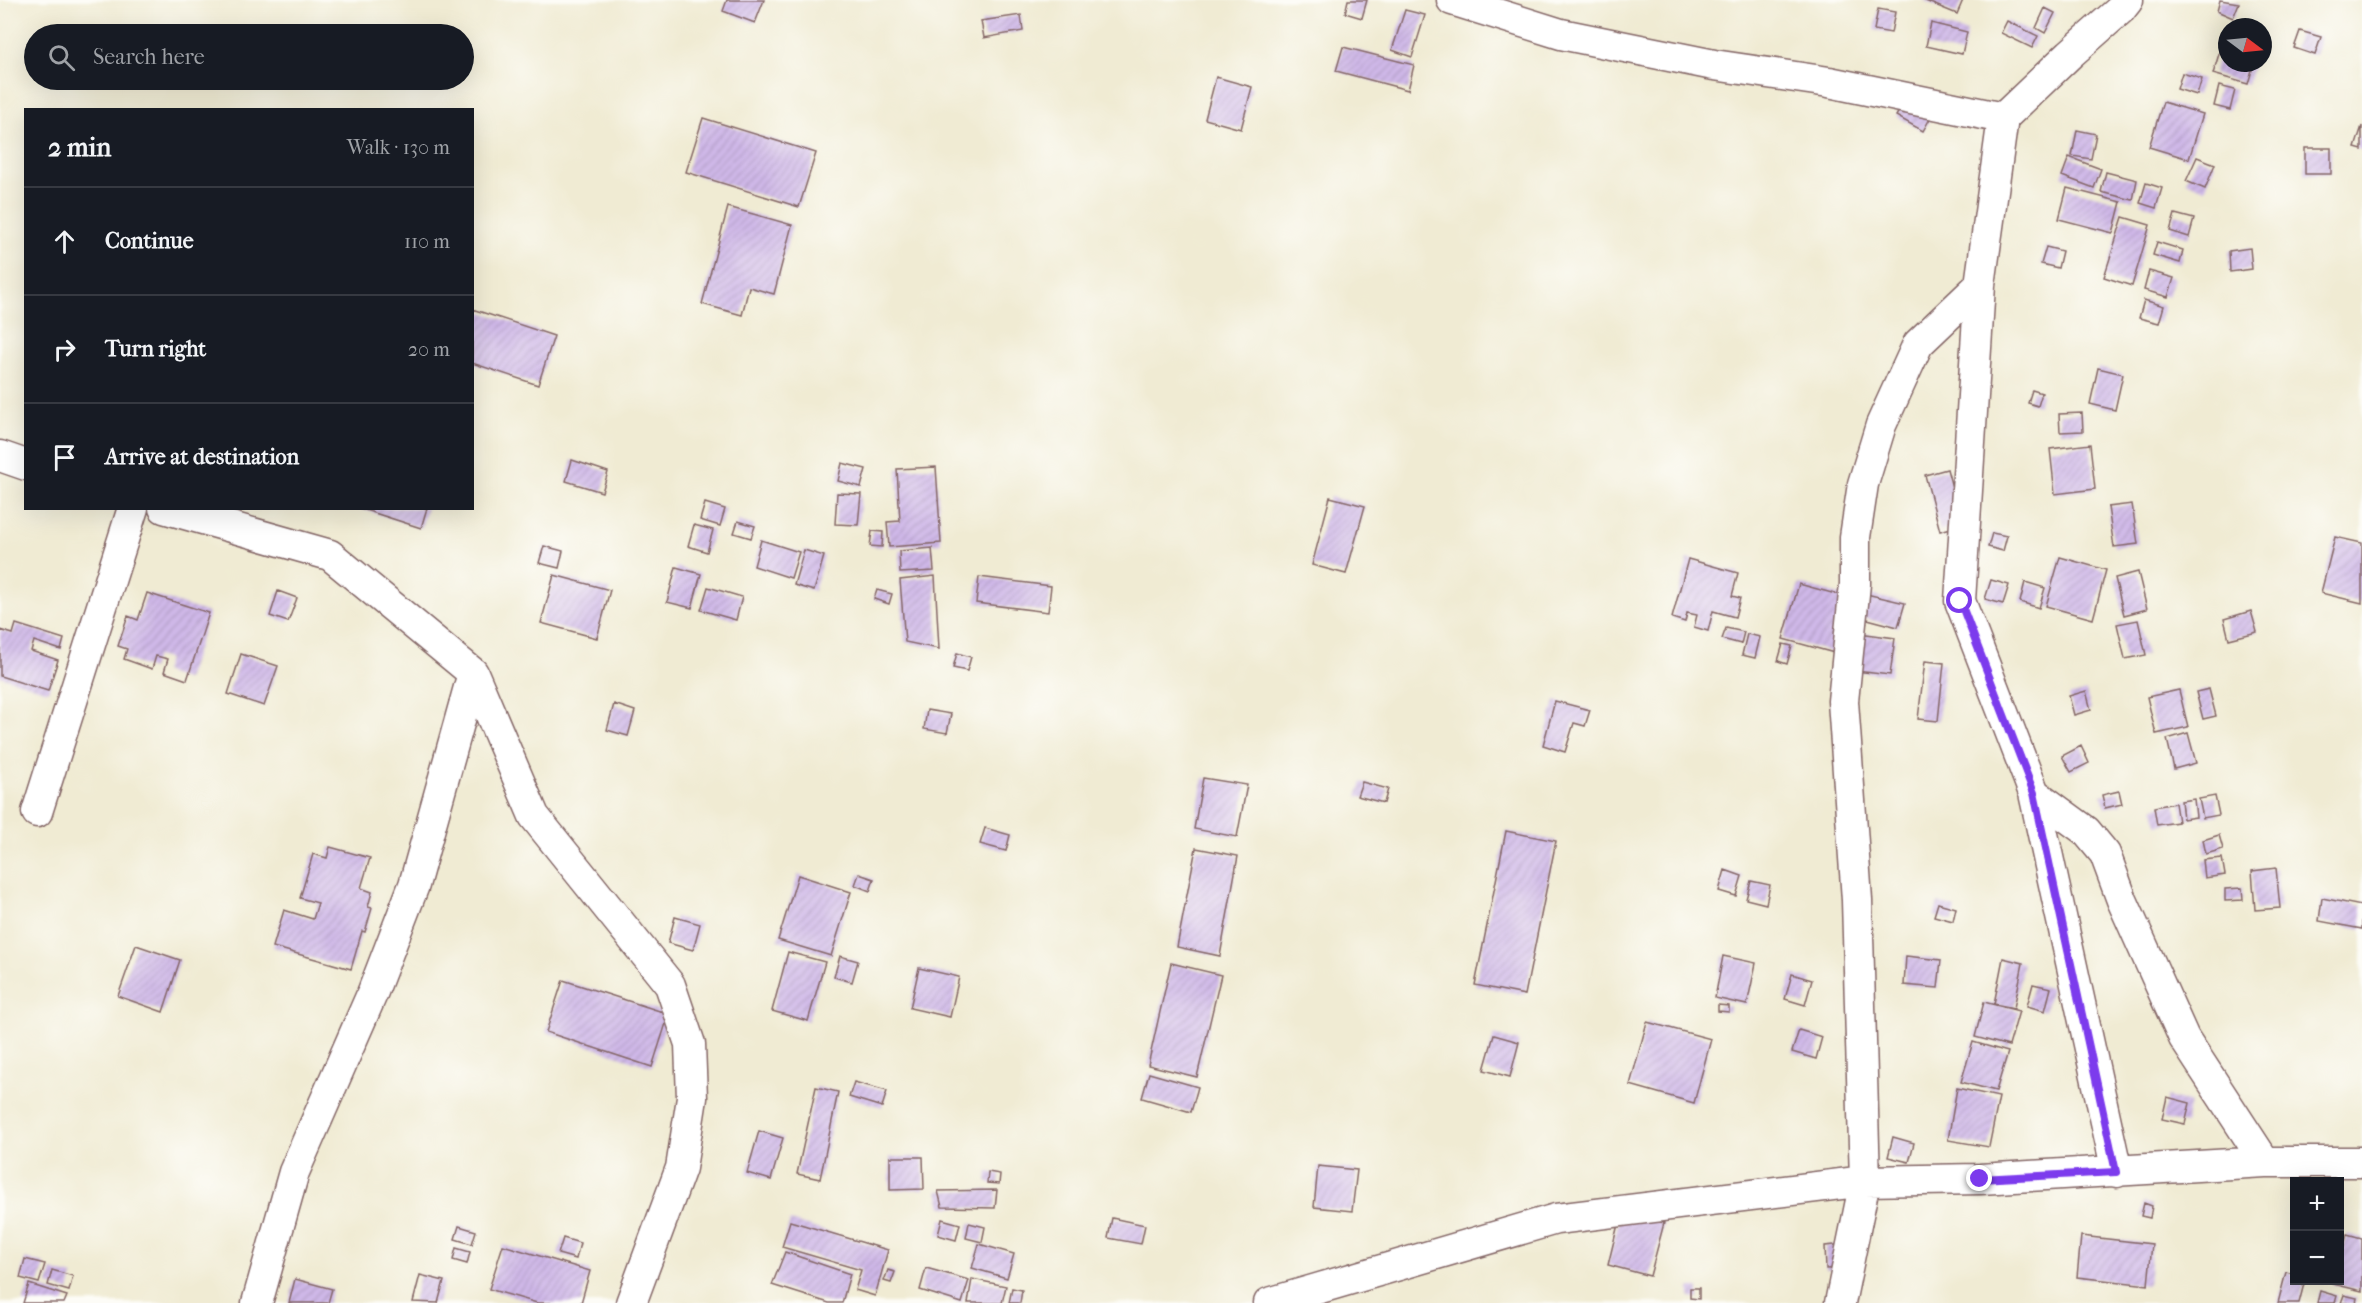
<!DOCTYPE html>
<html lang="en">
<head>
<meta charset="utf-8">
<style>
  body { margin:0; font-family:"IM FELL French Canon",serif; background:#242831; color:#f1f3f6 }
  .controls { position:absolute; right:18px; bottom:18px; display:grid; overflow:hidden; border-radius:0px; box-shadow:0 6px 24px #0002 }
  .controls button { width:54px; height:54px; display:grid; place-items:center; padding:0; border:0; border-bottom:2px solid #363941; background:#171b24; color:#f1f3f6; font:30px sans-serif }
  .compass { position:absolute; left:2218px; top:18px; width:54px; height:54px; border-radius:50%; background:#171b24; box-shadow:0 6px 24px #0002; rotate:106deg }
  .stop { position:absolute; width:18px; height:18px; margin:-14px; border:4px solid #7c3aed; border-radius:50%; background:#fff }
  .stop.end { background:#7c3aed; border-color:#fff; box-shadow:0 2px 6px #0008 }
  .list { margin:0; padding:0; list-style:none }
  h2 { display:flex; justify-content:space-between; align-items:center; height:78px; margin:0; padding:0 24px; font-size:26px }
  h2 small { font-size:20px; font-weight:400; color:#9ea1a6 }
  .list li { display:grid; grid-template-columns:39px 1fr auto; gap:18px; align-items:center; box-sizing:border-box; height:108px; padding:0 24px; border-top:2px solid #363941 }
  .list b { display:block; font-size:22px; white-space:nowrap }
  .list em { font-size:20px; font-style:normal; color:#9ea1a6 }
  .icon { flex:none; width:33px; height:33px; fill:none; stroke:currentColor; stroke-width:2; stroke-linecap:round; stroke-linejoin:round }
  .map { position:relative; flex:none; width:2362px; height:1303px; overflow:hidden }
  .search { position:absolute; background:#171b24; box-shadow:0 6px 24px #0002; left:24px; top:24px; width:450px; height:66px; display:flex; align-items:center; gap:15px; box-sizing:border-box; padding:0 21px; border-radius:33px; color:#9ea1a6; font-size:22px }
  .panel { position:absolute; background:#171b24; box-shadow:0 6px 24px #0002; left:24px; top:108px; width:450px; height:402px; border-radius:0px }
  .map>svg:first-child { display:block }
  .building { fill:url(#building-hatch) }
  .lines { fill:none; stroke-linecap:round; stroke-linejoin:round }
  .street-casing { stroke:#846666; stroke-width:33 }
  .street { stroke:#fff; stroke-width:30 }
  .route { stroke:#7c3aed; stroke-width:8 }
</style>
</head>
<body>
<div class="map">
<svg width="2362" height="1303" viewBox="0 0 2362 1303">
  <defs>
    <pattern id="building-hatch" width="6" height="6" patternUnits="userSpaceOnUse" patternTransform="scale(1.5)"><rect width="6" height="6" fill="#cfb8e8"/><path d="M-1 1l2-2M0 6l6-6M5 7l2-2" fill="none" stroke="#b39ec7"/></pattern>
  </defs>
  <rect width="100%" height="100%" fill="#fdfcf7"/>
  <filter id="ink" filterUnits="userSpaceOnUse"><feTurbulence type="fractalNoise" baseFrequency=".0167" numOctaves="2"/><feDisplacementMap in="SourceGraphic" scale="12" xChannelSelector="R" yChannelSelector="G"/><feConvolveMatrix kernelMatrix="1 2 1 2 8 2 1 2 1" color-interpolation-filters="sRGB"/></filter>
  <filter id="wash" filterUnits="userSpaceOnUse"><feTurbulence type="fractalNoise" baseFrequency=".008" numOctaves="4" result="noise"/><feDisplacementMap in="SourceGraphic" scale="24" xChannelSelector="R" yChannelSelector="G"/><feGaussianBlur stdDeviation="1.35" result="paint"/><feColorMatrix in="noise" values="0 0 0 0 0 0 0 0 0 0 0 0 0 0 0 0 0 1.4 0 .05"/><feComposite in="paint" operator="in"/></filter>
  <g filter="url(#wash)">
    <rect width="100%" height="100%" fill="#f0ebd3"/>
    <g id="blocks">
      <path class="building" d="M 727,0 L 764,0 L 755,23 L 723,11 Z
        M 1348,0 L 1367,0 L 1362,18 L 1345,13 Z
        M 1923,0 L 1963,0 L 1957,14 Z
        M 2220,0 L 2239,3 L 2233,18 L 2217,11 Z
        M 2045,8 L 2055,13 L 2045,33 L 2036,28 Z
        M 1878,9 L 1895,12 L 1891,33 L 1874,30 Z
        M 1405,10 L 1425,15 L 1412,57 L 1392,50 Z
        M 1021,15 L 1023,31 L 984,38 L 981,21 Z
        M 2007,21 L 2038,36 L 2032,48 L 2001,33 Z
        M 1931,23 L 1967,32 L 1962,54 L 1926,46 Z
        M 2227,27 L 2227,63 L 2254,63 L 2248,84 L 2213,74 Z
        M 2300,31 L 2321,37 L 2315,55 L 2294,48 Z
        M 1343,47 L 1414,65 L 1408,90 L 1336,71 Z
        M 2182,73 L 2202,79 L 2197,95 L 2177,89 Z
        M 1216,77 L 1252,87 L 1241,129 L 1205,119 Z
        M 2219,86 L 2235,90 L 2230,110 L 2214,106 Z
        M 1906,99 L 1932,115 L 1923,131 L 1896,116 Z
        M 2163,102 L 2203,114 L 2189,159 L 2149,147 Z
        M 703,118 L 816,153 L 799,207 L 686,172 Z
        M 2362,126 L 2362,150 L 2355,148 Z
        M 2077,130 L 2096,134 L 2091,159 L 2072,156 Z
        M 2305,148 L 2331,148 L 2331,174 L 2305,174 Z
        M 2069,157 L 2101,169 L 2094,188 L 2062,176 Z
        M 2197,157 L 2215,164 L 2205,189 L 2186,181 Z
        M 2106,172 L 2137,180 L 2133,200 L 2101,192 Z
        M 2146,183 L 2162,188 L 2156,208 L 2140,203 Z
        M 2067,188 L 2121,202 L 2113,233 L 2059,219 Z
        M 728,207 L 792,225 L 774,294 L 749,287 L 742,315 L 702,304 Z
        M 2175,214 L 2194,219 L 2189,237 L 2170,231 Z
        M 2123,217 L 2150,225 L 2132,286 L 2104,277 Z
        M 2157,242 L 2183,250 L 2180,263 L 2153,255 Z
        M 2046,247 L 2062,251 L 2058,268 L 2041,264 Z
        M 2250,248 L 2252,269 L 2230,272 L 2229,251 Z
        M 2149,271 L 2174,278 L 2168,297 L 2144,290 Z
        M 2144,300 L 2164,306 L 2159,323 L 2139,318 Z
        M 472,309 L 554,336 L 538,385 L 472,363 Z
        M 2098,368 L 2123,374 L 2115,410 L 2090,404 Z
        M 2032,390 L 2042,393 L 2038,406 L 2028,403 Z
        M 2082,413 L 2083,431 L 2060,432 L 2059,414 Z
        M 2090,444 L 2095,489 L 2055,494 L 2050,449 Z
        M 572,460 L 608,472 L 602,492 L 566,481 Z
        M 842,463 L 866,469 L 861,487 L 838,481 Z
        M 936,467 L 941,543 L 889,547 L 887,522 L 900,521 L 897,469 Z
        M 1947,469 L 1962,525 L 1940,531 L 1925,475 Z
        M 837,493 L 861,494 L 858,525 L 835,524 Z
        M 1330,497 L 1365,506 L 1346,574 L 1312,565 Z
        M 705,503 L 725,509 L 720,526 L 700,520 Z
        M 2132,504 L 2138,544 L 2114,547 L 2108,507 Z
        M 359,508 L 427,508 L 421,528 Z
        M 738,521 L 755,526 L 751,538 L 734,533 Z
        M 694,525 L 713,530 L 707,552 L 688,546 Z
        M 872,531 L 883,532 L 882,547 L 870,546 Z
        M 1992,533 L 2007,536 L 2003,551 L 1988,547 Z
        M 2335,537 L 2362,543 L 2362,603 L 2321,593 Z
        M 761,540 L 799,552 L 791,578 L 754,566 Z
        M 544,546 L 563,551 L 559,568 L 539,563 Z
        M 932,548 L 934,571 L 900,573 L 899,551 Z
        M 804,550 L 824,556 L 814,591 L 794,585 Z
        M 2060,557 L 2106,570 L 2093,619 L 2046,606 Z
        M 1688,559 L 1738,573 L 1732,596 L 1740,598 L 1735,617 L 1713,611 L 1708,631 L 1694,627 L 1697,615 L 1687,613 L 1685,622 L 1672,618 Z
        M 676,567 L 701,574 L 692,608 L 667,602 Z
        M 2138,572 L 2147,609 L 2124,615 L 2115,578 Z
        M 554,575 L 610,590 L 597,638 L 541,623 Z
        M 935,576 L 939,649 L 905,642 L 900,580 Z
        M 979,577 L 1051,586 L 1048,612 L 976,603 Z
        M 1991,580 L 2009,585 L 2003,604 L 1985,599 Z
        M 2025,582 L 2045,588 L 2039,608 L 2020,602 Z
        M 1799,584 L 1854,599 L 1838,654 L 1783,639 Z
        M 708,587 L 742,597 L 736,620 L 701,610 Z
        M 877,590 L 892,594 L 889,604 L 874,599 Z
        M 278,591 L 297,598 L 288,622 L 270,616 Z
        M 147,593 L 209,613 L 187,680 L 164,672 L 168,659 L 156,656 L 152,669 L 124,659 L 127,649 L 118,646 L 128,616 L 138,620 Z
        M 1862,593 L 1905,603 L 1898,627 L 1856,616 Z
        M 2251,611 L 2257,632 L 2229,639 L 2224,619 Z
        M 2138,620 L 2146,655 L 2125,659 L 2117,624 Z
        M 16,624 L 64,639 L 61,650 L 34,641 L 31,651 L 58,660 L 48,691 L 0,676 L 0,630 L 13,634 Z
        M 1726,628 L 1744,632 L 1741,644 L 1722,639 Z
        M 1852,632 L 1895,638 L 1890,675 L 1847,670 Z
        M 1747,634 L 1760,637 L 1755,658 L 1742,655 Z
        M 1783,644 L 1792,646 L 1787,664 L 1778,661 Z
        M 957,653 L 971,657 L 967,671 L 953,668 Z
        M 241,654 L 278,666 L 264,706 L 228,694 Z
        M 1925,661 L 1944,663 L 1938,721 L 1918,719 Z
        M 2209,689 L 2216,716 L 2203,719 L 2196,692 Z
        M 2179,690 L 2188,727 L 2156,734 L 2147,697 Z
        M 2086,691 L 2091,710 L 2074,715 L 2069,696 Z
        M 1555,701 L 1590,710 L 1585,726 L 1574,723 L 1565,752 L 1543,745 Z
        M 614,704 L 635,711 L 628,736 L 607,730 Z
        M 927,710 L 951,714 L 947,733 L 924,729 Z
        M 2188,733 L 2196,763 L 2174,769 L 2167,739 Z
        M 2081,746 L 2089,763 L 2071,772 L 2062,756 Z
        M 1203,778 L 1247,785 L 1237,837 L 1194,829 Z
        M 1362,782 L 1388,789 L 1384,803 L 1357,796 Z
        M 2119,791 L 2122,804 L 2105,808 L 2102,795 Z
        M 2215,796 L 2219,815 L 2203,818 L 2199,799 Z
        M 2194,799 L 2196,817 L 2183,819 L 2181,801 Z
        M 2175,803 L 2178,822 L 2157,825 L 2154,807 Z
        M 985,828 L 1010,835 L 1006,851 L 980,844 Z
        M 1506,831 L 1556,841 L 1525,995 L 1475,985 Z
        M 2219,835 L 2223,849 L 2206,854 L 2203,840 Z
        M 330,847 L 370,858 L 361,888 L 372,892 L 368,907 L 372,908 L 365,932 L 362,931 L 351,969 L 273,947 L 284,910 L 313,919 L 318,903 L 300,898 L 313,854 L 327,858 Z
        M 1196,848 L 1238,856 L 1220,956 L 1177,947 Z
        M 2222,858 L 2225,875 L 2205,878 L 2203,860 Z
        M 2276,868 L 2280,908 L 2255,910 L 2252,871 Z
        M 1725,870 L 1742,876 L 1736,896 L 1719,891 Z
        M 859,874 L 874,879 L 870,891 L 855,885 Z
        M 798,875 L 851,892 L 831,956 L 778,940 Z
        M 1751,881 L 1770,885 L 1766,904 L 1746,899 Z
        M 2242,888 L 2243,900 L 2225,901 L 2225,889 Z
        M 2322,898 L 2362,906 L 2362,929 L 2319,921 Z
        M 1938,903 L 1956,908 L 1953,921 L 1934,916 Z
        M 675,917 L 700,924 L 693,950 L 668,943 Z
        M 136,945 L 180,960 L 163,1012 L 118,996 Z
        M 788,952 L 825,962 L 808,1021 L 772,1011 Z
        M 840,956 L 858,961 L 852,982 L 834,977 Z
        M 1723,956 L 1756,963 L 1747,1005 L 1715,998 Z
        M 1906,956 L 1941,960 L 1938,988 L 1904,985 Z
        M 2003,958 L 2023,963 L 2014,1008 L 1994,1004 Z
        M 1171,963 L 1221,975 L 1197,1077 L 1148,1065 Z
        M 919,968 L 959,977 L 950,1017 L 910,1008 Z
        M 1792,974 L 1812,980 L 1805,1005 L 1785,999 Z
        M 563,980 L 669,1014 L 652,1067 L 546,1032 Z
        M 2033,984 L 2051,988 L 2045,1011 L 2027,1006 Z
        M 1984,1002 L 2019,1011 L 2009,1046 L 1975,1037 Z
        M 1718,1005 L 1729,1006 L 1729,1012 L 1718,1011 Z
        M 1647,1022 L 1711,1039 L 1694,1103 L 1630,1085 Z
        M 1799,1030 L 1822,1037 L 1816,1059 L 1792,1052 Z
        M 1494,1035 L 1519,1042 L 1510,1077 L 1484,1070 Z
        M 1973,1042 L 2008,1052 L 1996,1091 L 1961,1082 Z
        M 1149,1073 L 1198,1087 L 1191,1112 L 1142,1098 Z
        M 854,1082 L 887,1091 L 882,1107 L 849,1097 Z
        M 816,1087 L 838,1092 L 820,1179 L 797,1174 Z
        M 1957,1088 L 1999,1097 L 1989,1147 L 1948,1140 Z
        M 2167,1097 L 2190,1103 L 2185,1124 L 2162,1119 Z
        M 759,1131 L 783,1138 L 771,1180 L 747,1173 Z
        M 1893,1137 L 1914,1143 L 1909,1162 L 1888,1157 Z
        M 890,1157 L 923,1157 L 924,1189 L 890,1190 Z
        M 1318,1166 L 1357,1170 L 1352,1211 L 1314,1207 Z
        M 988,1172 L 1000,1174 L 999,1184 L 987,1183 Z
        M 997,1190 L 995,1208 L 942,1207 L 938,1191 Z
        M 2144,1203 L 2152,1206 L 2150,1218 L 2141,1216 Z
        M 1621,1212 L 1664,1223 L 1650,1276 L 1608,1265 Z
        M 1112,1218 L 1145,1225 L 1141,1244 L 1108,1238 Z
        M 942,1219 L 960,1224 L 956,1240 L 938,1235 Z
        M 790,1221 L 888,1250 L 875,1296 L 855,1290 L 861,1270 L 782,1247 Z
        M 969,1223 L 985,1227 L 982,1242 L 966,1238 Z
        M 459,1226 L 476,1231 L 472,1244 L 455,1239 Z
        M 2347,1234 L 2362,1238 L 2362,1291 L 2333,1284 L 2334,1280 L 2340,1280 L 2340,1262 Z
        M 2081,1236 L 2152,1244 L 2148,1285 L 2077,1277 Z
        M 563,1238 L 580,1243 L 576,1259 L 558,1254 Z
        M 979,1244 L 1014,1254 L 1007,1278 L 972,1268 Z
        M 1845,1244 L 1847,1268 L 1826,1269 L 1825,1246 Z
        M 503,1245 L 590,1271 L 581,1303 L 537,1303 L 489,1289 Z
        M 456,1248 L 470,1252 L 467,1264 L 453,1260 Z
        M 785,1252 L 850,1274 L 842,1303 L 829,1303 L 772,1285 Z
        M 25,1259 L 45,1264 L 39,1283 L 20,1278 Z
        M 926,1268 L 969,1280 L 962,1303 L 920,1290 Z
        M 52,1270 L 73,1276 L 69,1291 L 48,1285 Z
        M 888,1270 L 895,1272 L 891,1283 L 884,1281 Z
        M 2286,1272 L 2294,1274 L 2294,1280 L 2305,1280 L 2299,1303 L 2278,1303 Z
        M 420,1275 L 444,1281 L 438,1303 L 413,1302 Z
        M 295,1279 L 332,1289 L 328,1303 L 289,1303 Z
        M 972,1279 L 1006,1286 L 1002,1303 L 968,1303 Z
        M 29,1284 L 67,1296 L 64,1303 L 23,1303 Z
        M 1012,1288 L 1022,1290 L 1020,1303 L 1009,1303 Z
        M 1690,1288 L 1699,1288 L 1699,1299 L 1690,1298 Z
        M 2320,1291 L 2337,1296 L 2335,1303 L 2317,1303 Z
        M 2344,1295 L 2357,1298 L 2356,1303 L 2341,1303 Z"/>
    </g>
  </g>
  <g filter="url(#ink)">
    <use href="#blocks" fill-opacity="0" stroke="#846666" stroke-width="1.5"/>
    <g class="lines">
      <defs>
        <path id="street" d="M 1452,0 L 1561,34 L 1714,65 L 1829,82 L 2003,118
          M 0,456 L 26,465
          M 164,508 L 330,555 L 473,673 L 534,816 L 670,985 L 690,1044 L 692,1098 L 681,1168 L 631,1303
          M 2034,793 L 2086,831 L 2105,854 L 2122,900 L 2184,1038 L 2265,1162
          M 37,812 L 133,508
          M 2117,1172 L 2034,793 L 1960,601 L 1980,285 L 2003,118 L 2070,54 L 2121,9 L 2128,0
          M 257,1303 L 294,1172 L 372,994 L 414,885 L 473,673
          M 1269,1303 L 1556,1219 L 1865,1181 L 1980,1179 L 2265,1162 L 2362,1162
          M 1840,1303 L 1865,1181 L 1857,900 L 1843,701 L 1855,584 L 1855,537 L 1863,484 L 1881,425 L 1918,344 L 1980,285"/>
      </defs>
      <use href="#street" class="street-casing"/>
      <use href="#street" class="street"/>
    </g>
  </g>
  <g class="lines" filter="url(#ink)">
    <path class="route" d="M 1960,601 L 2034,793 L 2116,1172 L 1980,1179"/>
  </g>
</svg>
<div class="controls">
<button>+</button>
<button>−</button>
</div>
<svg class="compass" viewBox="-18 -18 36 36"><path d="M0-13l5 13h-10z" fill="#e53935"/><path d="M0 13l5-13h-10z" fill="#9ea1a6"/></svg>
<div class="stop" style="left:1960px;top:601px"></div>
<div class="stop end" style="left:1980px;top:1179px"></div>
<div class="search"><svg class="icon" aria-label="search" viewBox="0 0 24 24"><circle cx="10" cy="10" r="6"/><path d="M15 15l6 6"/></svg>Search here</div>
<section class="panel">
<h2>2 min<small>Walk · 130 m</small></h2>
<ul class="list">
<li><svg class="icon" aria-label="ahead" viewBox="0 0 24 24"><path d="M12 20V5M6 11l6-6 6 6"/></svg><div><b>Continue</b></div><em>110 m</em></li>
<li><svg class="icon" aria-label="right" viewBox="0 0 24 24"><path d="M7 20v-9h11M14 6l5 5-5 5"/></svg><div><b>Turn right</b></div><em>20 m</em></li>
<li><svg class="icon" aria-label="arrive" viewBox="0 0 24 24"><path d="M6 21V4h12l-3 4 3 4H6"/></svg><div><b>Arrive at destination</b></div></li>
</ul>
</section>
</div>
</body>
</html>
